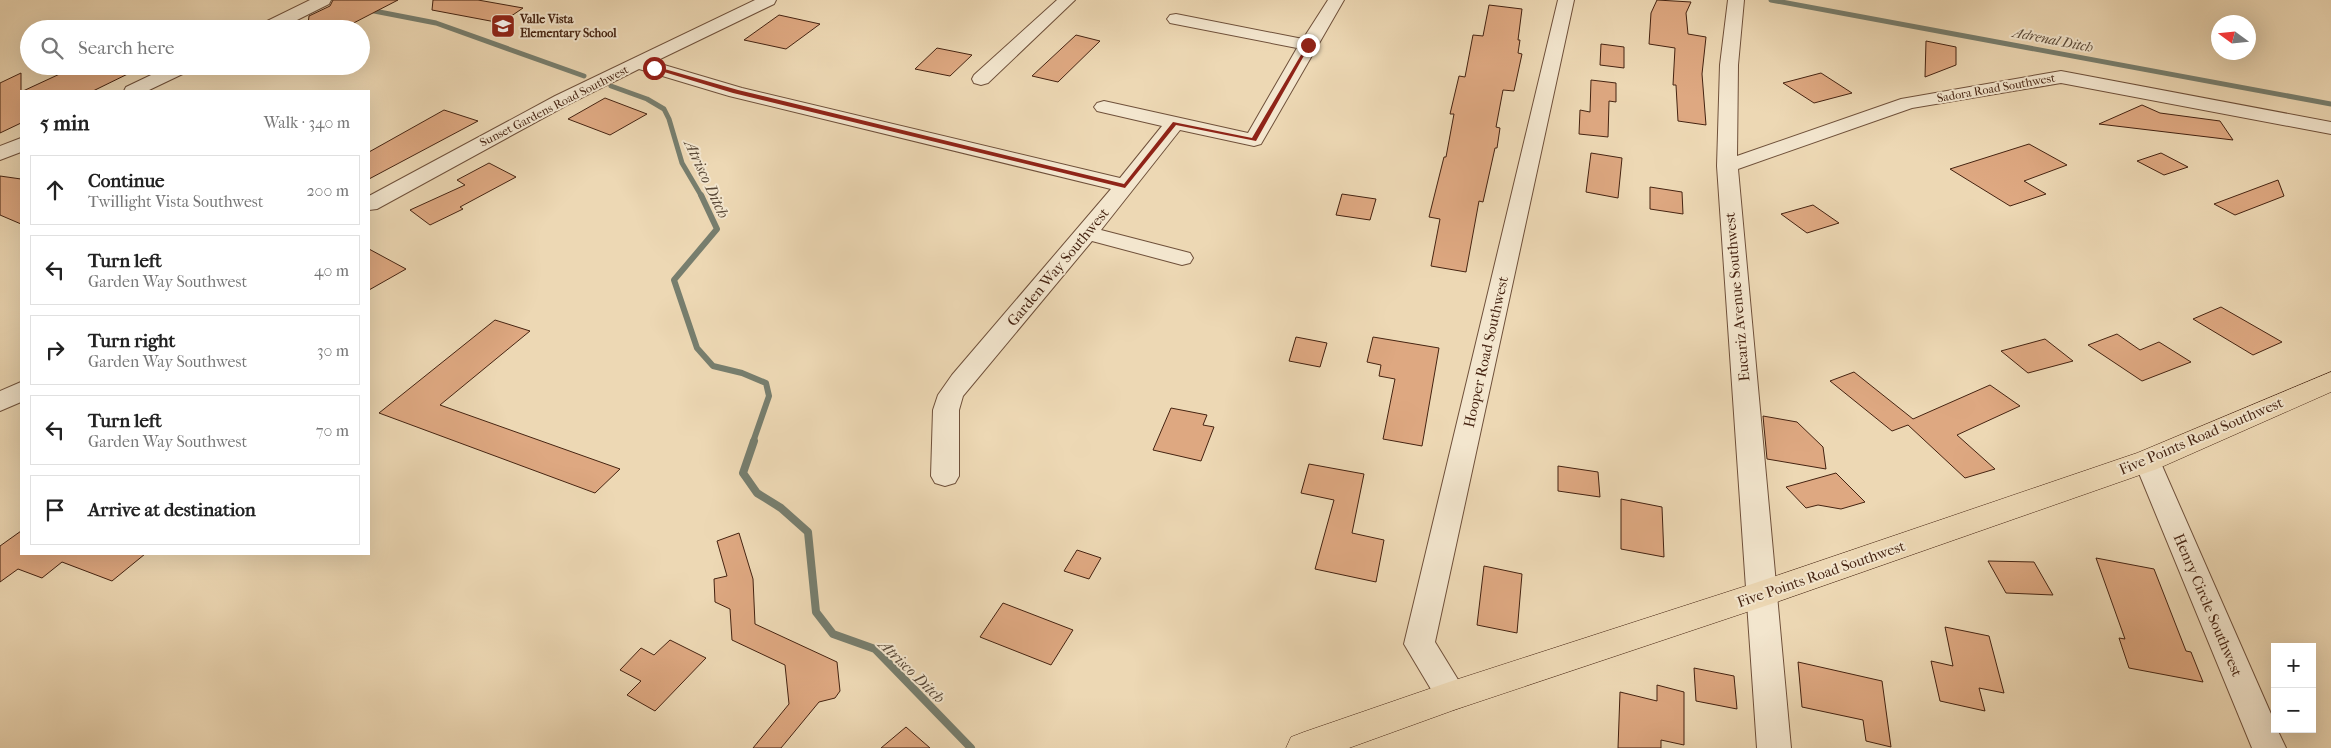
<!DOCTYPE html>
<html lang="en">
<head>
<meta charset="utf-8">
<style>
  body { margin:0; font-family:"IM FELL French Canon",serif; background:#f2f2f2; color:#222 }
  .controls { position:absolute; right:15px; bottom:15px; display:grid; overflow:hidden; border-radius:0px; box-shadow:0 5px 20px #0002 }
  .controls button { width:45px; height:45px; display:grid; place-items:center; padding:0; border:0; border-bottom:1px solid #e0e0e0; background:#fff; color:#222; font:25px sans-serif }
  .compass { position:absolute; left:2211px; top:15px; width:45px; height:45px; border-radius:50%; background:#fff; box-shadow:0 5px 20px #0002; rotate:285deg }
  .stop { position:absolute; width:15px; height:15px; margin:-11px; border:4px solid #8f2418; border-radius:50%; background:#fff }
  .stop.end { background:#8f2418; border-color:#fff; box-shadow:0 1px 5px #0008 }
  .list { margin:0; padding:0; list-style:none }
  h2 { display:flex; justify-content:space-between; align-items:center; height:65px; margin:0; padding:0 20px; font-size:21px }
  h2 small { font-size:16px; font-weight:400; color:#767676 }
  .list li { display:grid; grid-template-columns:32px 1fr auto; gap:15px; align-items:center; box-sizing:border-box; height:70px; margin:0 10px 10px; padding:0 10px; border:1px solid #e0e0e0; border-radius:0px }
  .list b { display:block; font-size:19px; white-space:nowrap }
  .list p { margin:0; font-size:16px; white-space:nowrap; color:#767676 }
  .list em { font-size:16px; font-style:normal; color:#767676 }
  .icon { flex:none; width:28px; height:28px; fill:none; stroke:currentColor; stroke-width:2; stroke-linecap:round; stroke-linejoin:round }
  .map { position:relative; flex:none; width:2331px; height:748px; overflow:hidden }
  .search { position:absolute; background:#fff; box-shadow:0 5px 20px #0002; left:20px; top:20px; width:350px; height:55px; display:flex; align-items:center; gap:12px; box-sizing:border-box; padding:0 18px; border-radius:28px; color:#767676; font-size:19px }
  .panel { position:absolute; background:#fff; box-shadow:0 5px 20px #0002; left:20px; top:90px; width:350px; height:465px; border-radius:0px }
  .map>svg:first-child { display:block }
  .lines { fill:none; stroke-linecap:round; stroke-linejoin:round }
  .stream-far2 { stroke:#777e6e; stroke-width:5 }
  .stream-far1 { stroke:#777e6e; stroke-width:6 }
  .stream { stroke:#777e6e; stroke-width:8 }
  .building { fill:#dea881; stroke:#452311 }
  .minor-casing { stroke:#6f503a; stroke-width:2 }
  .major-casing { stroke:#452311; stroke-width:1 }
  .minor { fill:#f3e6ce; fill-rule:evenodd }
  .major { fill:#edd8b4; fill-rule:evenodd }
  .route { fill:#8f2418 }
  .labels { text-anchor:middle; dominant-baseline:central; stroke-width:4; stroke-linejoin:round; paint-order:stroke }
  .far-poi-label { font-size:12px; font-weight:bold; fill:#452311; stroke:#f3e6ce; text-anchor:start }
  .far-street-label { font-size:12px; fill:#452311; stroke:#f3e6ce }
  .far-water-label { font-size:14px; font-style:italic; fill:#5a4938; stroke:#f3e6ce }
  .street-label { font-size:15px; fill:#452311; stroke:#f3e6ce }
  .water-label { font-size:16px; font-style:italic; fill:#5a4938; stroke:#f3e6ce }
</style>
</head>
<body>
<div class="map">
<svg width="2331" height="748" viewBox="0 0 2331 748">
  <rect width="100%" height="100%" fill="#edd8b4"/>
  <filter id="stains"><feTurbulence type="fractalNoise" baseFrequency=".004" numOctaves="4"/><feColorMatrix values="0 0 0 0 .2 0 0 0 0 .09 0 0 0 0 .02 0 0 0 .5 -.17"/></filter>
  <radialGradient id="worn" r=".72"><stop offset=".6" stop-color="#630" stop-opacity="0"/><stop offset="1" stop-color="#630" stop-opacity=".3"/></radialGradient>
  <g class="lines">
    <path class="stream-far2" d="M 1771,0 L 2331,104
      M 369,10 L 436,23 L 584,76
      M 611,86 L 647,99 L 664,109 L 669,119 L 682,163 L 702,197"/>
    <path class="stream-far1" d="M 701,195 L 717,229 L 674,280 L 697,348 L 713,366 L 742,373 L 766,383 L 769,396 L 753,442"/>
    <path class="stream" d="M 754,441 L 743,473 L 757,493 L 781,508 L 808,532 L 816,612 L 833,634 L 875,649 L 971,748"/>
  </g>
  <path class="building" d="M 333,0 L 398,0 L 342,29 L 325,29 L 308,24 L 309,16 L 330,6 Z
    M 433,0 L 478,0 L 523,8 L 501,23 L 432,10 Z
    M 1657,0 L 1691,2 L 1686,13 L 1688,34 L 1706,37 L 1702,74 L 1706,125 L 1678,121 L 1676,85 L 1673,85 L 1675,48 L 1649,44 L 1651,13 Z
    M 1489,5 L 1522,9 L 1518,40 L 1520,40 L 1518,53 L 1522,54 L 1514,91 L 1503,90 L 1496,127 L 1500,128 L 1497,148 L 1495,148 L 1483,202 L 1479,201 L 1466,272 L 1431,266 L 1440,219 L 1429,217 L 1444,157 L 1446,157 L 1454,114 L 1450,114 L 1459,76 L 1465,77 L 1473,35 L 1483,36 Z
    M 779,15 L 820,24 L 786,49 L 744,40 Z
    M 1076,35 L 1100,41 L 1058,82 L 1032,76 Z
    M 1926,41 L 1956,47 L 1956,65 L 1925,77 Z
    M 1601,44 L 1624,47 L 1624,68 L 1600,65 Z
    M 937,48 L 972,55 L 950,76 L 915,69 Z
    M 77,66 L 144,66 L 93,91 L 23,91 Z
    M 21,73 L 21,123 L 0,133 L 0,83 Z
    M 1821,73 L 1852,93 L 1814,103 L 1783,83 Z
    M 1591,80 L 1616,83 L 1616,102 L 1609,101 L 1608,137 L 1579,134 L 1580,110 L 1590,112 Z
    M 605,98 L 647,114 L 610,135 L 568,119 Z
    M 2142,105 L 2160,113 L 2220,121 L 2233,140 L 2099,124 Z
    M 444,110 L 478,121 L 369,179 L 369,152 Z
    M 2029,144 L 2067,165 L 2024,181 L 2046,194 L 2010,206 L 1950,169 Z
    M 1591,153 L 1622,158 L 1618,198 L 1586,192 Z
    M 2161,153 L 2188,167 L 2164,175 L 2137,161 Z
    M 489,163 L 516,177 L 460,207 L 463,209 L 430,225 L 410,210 L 465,185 L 457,180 Z
    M 0,176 L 21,179 L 21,224 L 0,215 Z
    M 2278,180 L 2284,196 L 2235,215 L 2214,204 Z
    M 1650,187 L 1682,192 L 1683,214 L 1650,209 Z
    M 1342,194 L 1376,199 L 1370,220 L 1336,215 Z
    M 1813,205 L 1839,223 L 1807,233 L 1781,214 Z
    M 369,249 L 406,269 L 369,290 Z
    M 2221,307 L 2282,342 L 2253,355 L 2193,319 Z
    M 495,320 L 530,331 L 440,405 L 620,469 L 595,493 L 379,413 Z
    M 2117,334 L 2140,350 L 2159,342 L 2191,362 L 2142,381 L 2088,345 Z
    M 1296,337 L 1327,343 L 1320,367 L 1289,361 Z
    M 1373,337 L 1439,348 L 1422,446 L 1383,439 L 1395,379 L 1379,376 L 1381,365 L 1367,362 Z
    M 2045,339 L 2073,361 L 2028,373 L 2001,351 Z
    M 1854,372 L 1913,419 L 1990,385 L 2020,406 L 1957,435 L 1995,469 L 1965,478 L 1908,425 L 1892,431 L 1830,381 Z
    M 1171,408 L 1207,415 L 1203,425 L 1214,427 L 1201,461 L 1153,450 Z
    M 1763,416 L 1797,422 L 1823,447 L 1826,469 L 1767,459 Z
    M 1309,464 L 1364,474 L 1352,533 L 1384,540 L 1376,582 L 1315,569 L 1334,500 L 1301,493 Z
    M 1558,466 L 1598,472 L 1600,497 L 1558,491 Z
    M 1836,473 L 1865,502 L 1841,509 L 1818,505 L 1806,508 L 1786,487 Z
    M 1621,499 L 1662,507 L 1664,557 L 1621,549 Z
    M 21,531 L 21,554 L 145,554 L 112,581 L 62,562 L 42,578 L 18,569 L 0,582 L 0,546 Z
    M 739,533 L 753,579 L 755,624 L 837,662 L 840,691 L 835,698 L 819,702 L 781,748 L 753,748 L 789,704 L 785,665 L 732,640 L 730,609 L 715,602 L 714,579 L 727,576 L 717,541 Z
    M 1077,550 L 1101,558 L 1089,579 L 1064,571 Z
    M 2096,558 L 2154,569 L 2186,651 L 2191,652 L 2203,682 L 2129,668 L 2119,638 L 2125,639 Z
    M 1988,561 L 2034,562 L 2053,595 L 2006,593 Z
    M 1484,566 L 1522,574 L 1517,633 L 1477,625 Z
    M 1003,603 L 1073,630 L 1051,665 L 980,637 Z
    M 1945,627 L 1989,636 L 2004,693 L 1979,688 L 1985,711 L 1940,701 L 1931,661 L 1953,666 Z
    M 670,640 L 706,658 L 655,711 L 627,695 L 641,681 L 620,670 L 641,648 L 654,655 Z
    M 1798,662 L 1882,681 L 1891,747 L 1866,741 L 1863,720 L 1802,707 Z
    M 1694,668 L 1734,676 L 1737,709 L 1696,701 Z
    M 1657,685 L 1684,692 L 1684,745 L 1661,740 L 1661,748 L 1618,748 L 1620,692 L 1657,701 Z
    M 906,727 L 930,748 L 881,748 Z"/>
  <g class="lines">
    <defs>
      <path id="minor" d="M 310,0 L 331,0 L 329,4 L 279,29 L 256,29 L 259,25 Z
        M 755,0 L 776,0 L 774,4 L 654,62 L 742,88 L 1120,178 L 1162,126 L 1097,111 L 1094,107 L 1097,103 L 1104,101 L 1248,133 L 1297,48 L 1170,23 L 1167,19 L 1170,15 L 1176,14 L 1303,39 L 1328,0 L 1344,0 L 1261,144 L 1254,146 L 1180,130 L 1101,230 L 1190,253 L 1193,258 L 1190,263 L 1182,265 L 1092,241 L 963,396 L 959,410 L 959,476 L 955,483 L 945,486 L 935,483 L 931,476 L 933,410 L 938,395 L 952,375 L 1111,189 L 729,96 L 639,69 L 569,104 L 377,209 L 369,210 L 369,196 L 555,96 Z
        M 1057,0 L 1075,0 L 988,83 L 981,85 L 974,83 L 972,79 L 974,75 Z
        M 1558,0 L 1574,0 L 1435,642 L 1468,696 L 1463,706 L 1452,710 L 1441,706 L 1404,644 Z
        M 1728,0 L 1744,0 L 1738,65 L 1737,156 L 1901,99 L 2061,71 L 2331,122 L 2331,134 L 2061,83 L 1912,108 L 1738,169 L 1791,748 L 1757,748 L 1717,166 L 1720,65 Z
        M 170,66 L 194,66 L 191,70 L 147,91 L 124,91 L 126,87 Z
        M 21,138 L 21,152 L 0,160 L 0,146 Z
        M 21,382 L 21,402 L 0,411 L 0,391 Z
        M 2147,451 L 2157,454 L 2160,461 L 2275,723 L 2275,729 L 2277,729 L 2286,748 L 2252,748 L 2134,461 L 2137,454 Z"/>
      <path id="major" d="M 2331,372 L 2331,392 L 2157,469 L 1774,603 L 1454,710 L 1349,748 L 1286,748 L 1291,737 L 1304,732 L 1452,681 L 1755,583 L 2137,453 Z"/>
    </defs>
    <use href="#minor" class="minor-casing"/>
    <use href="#major" class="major-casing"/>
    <use href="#minor" class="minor"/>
    <use href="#major" class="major"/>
  </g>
  <path class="route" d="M 1308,43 L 1310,45 L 1256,141 L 1176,125 L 1125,188 L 733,93 L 651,68 L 654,66 L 738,90 L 1124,184 L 1173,122 L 1252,138 Z"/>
  <defs>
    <symbol id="school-square" viewBox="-11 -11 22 22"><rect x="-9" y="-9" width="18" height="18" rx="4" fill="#8f2418" stroke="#f3e6ce"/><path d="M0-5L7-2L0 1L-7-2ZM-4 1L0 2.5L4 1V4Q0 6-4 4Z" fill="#fff"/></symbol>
  </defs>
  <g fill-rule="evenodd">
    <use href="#school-square" x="489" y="12" width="28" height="28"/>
  </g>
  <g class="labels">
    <g class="far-poi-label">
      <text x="520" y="19">Valle Vista<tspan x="520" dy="14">Elementary School</tspan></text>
    </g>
    <g class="far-street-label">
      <text transform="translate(1996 88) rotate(-10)">Sadora Road Southwest</text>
      <text transform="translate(554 106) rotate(-27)">Sunset Gardens Road Southwest</text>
    </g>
    <g class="far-water-label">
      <text transform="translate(2053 40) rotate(11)">Adrenal Ditch</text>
    </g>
    <g class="street-label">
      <text transform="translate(1058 267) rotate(-50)">Garden Way Southwest</text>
      <text transform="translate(1737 297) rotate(-95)">Eucariz Avenue Southwest</text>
      <text transform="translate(1486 352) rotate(-77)">Hooper Road Southwest</text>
      <text transform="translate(2201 436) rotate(-23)">Five Points Road Southwest</text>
      <text transform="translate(1821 574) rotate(-19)">Five Points Road Southwest</text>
      <text transform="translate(2208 605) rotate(67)">Henry Circle Southwest</text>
    </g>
    <g class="water-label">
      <text transform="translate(707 179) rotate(65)">Atrisco Ditch</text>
      <text transform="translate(912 671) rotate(44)">Atrisco Ditch</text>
    </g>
  </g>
  <rect width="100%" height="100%" filter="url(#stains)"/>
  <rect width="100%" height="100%" fill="url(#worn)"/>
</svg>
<div class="controls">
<button>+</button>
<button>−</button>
</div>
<svg class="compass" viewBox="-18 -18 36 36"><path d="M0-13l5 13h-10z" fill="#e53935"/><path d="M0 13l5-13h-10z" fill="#767676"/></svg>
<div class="stop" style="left:654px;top:68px"></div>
<div class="stop end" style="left:1308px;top:45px"></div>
<div class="search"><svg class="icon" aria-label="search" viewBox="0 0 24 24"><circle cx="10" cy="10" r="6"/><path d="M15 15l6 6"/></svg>Search here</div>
<section class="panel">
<h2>5 min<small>Walk · 340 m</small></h2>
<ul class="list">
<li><svg class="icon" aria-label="ahead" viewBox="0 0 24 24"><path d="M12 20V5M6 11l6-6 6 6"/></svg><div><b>Continue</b><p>Twillight Vista Southwest</p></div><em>200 m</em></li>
<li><svg class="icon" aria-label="left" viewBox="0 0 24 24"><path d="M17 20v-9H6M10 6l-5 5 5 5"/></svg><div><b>Turn left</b><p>Garden Way Southwest</p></div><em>40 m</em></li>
<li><svg class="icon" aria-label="right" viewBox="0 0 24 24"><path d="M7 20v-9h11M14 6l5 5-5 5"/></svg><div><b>Turn right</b><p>Garden Way Southwest</p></div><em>30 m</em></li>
<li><svg class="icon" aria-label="left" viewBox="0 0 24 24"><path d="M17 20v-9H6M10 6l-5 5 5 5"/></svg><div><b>Turn left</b><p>Garden Way Southwest</p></div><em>70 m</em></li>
<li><svg class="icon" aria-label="arrive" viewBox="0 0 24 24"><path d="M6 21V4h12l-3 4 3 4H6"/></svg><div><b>Arrive at destination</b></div></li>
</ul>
</section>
</div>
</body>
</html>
